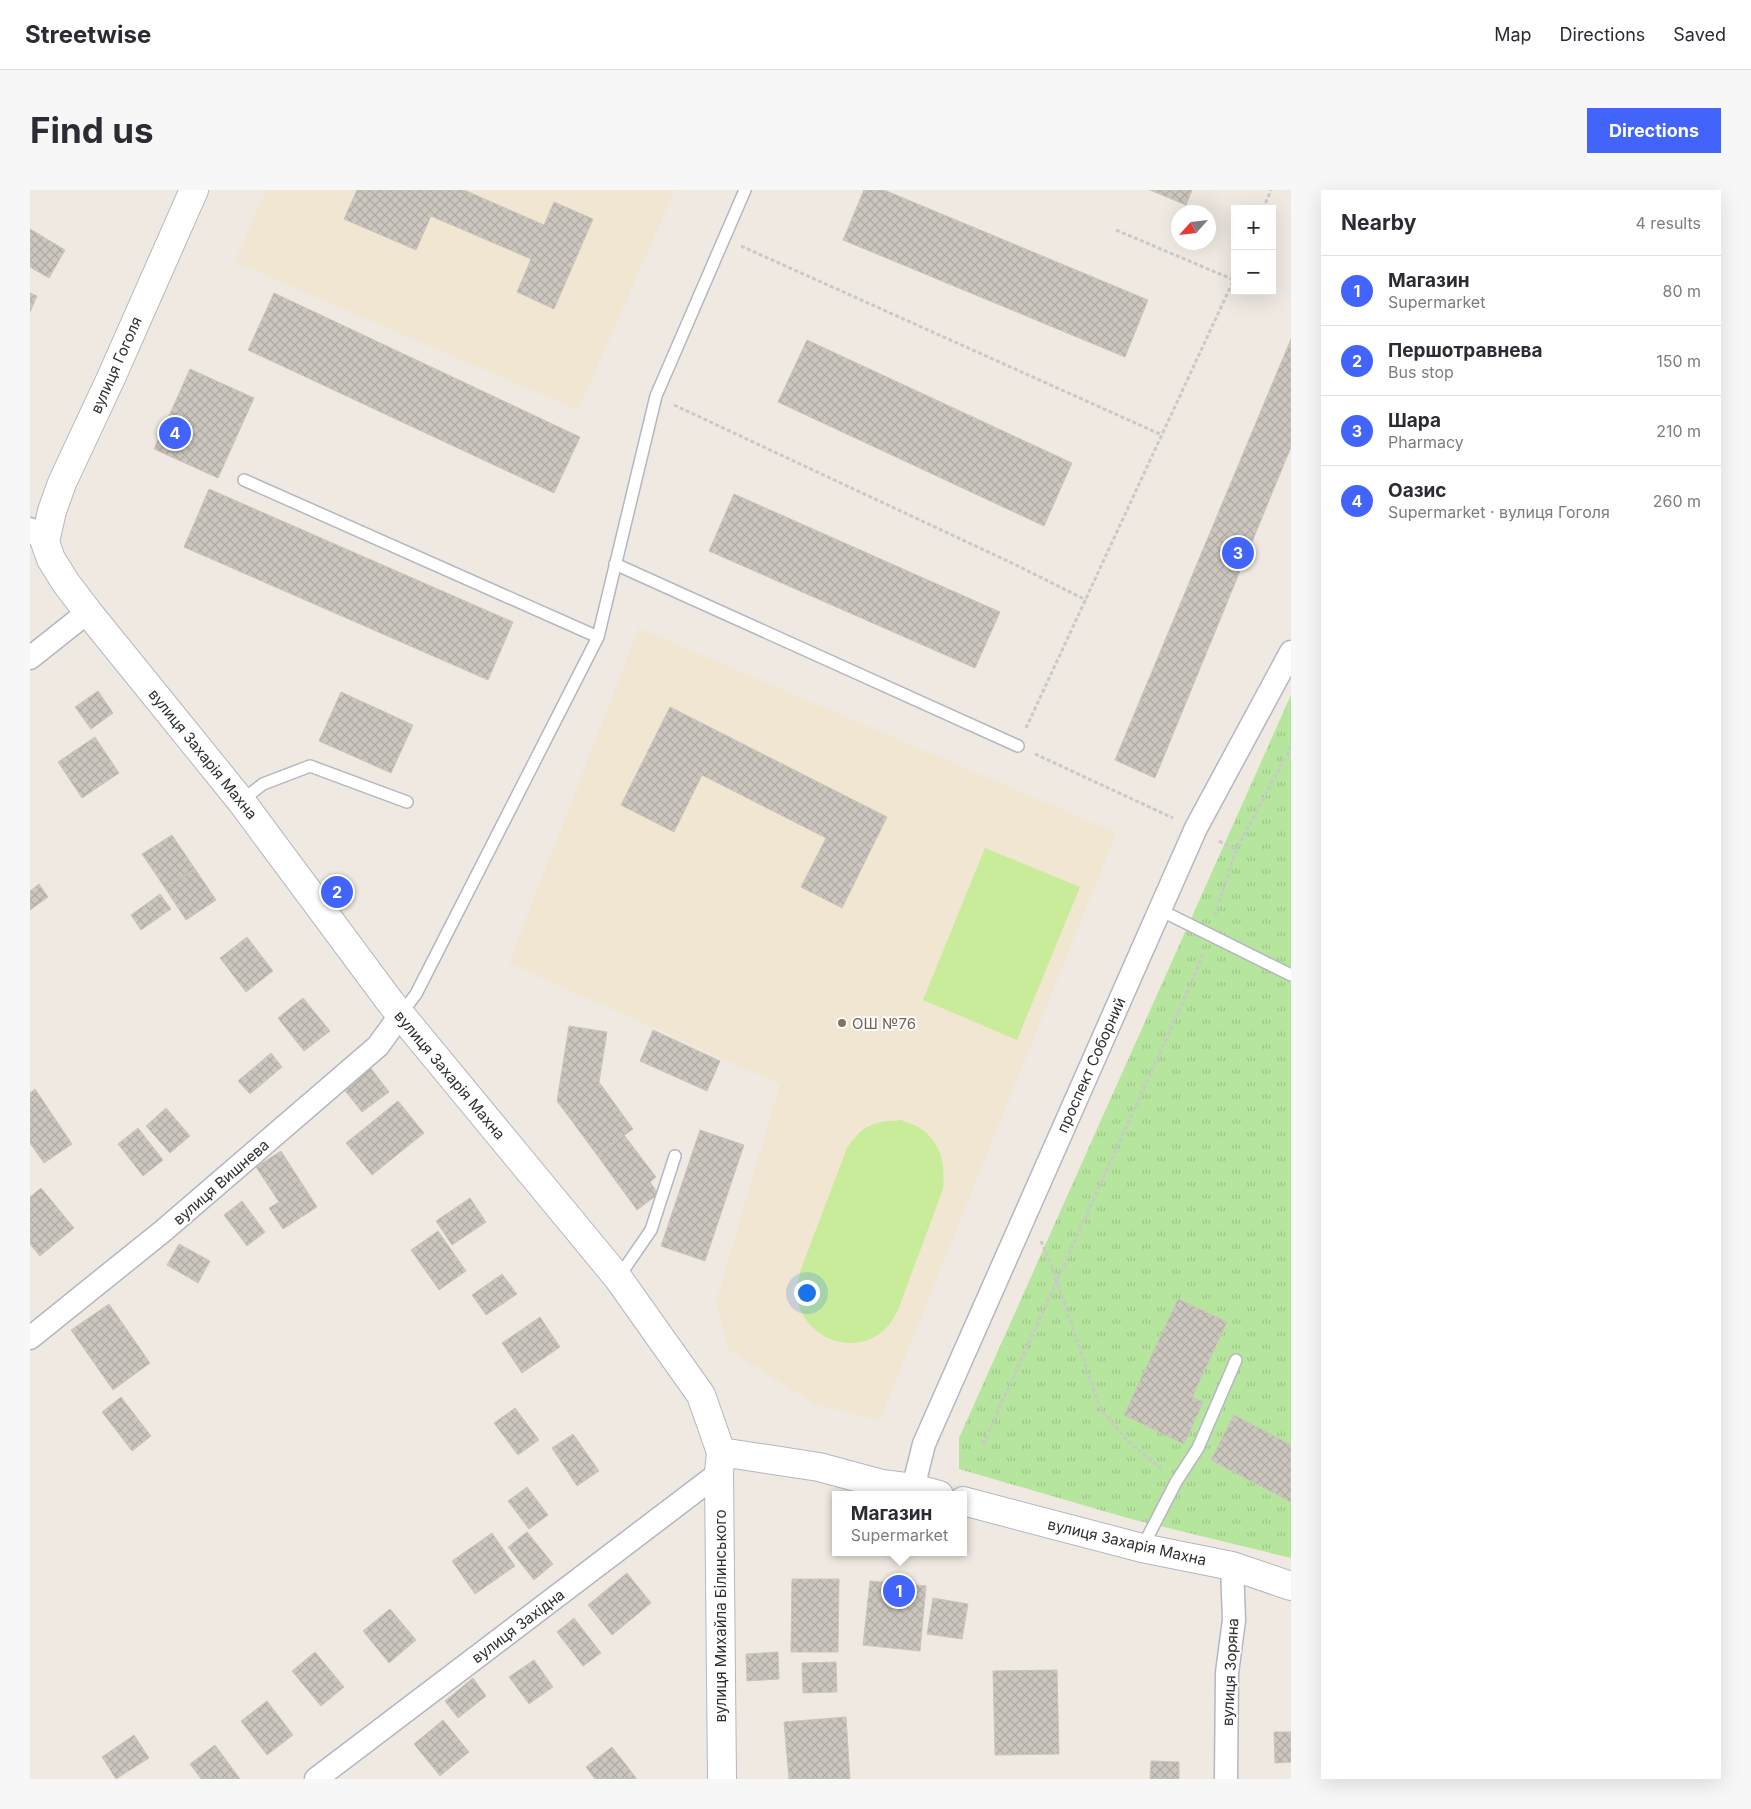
<!DOCTYPE html>
<html lang="en">
<head>
<meta charset="utf-8">
<style>
  body { margin:0; font-family:Inter,sans-serif; background:#f7f7f7; color:#2b2b33 }
  .controls { position:absolute; right:15px; top:15px; display:grid; overflow:hidden; border-radius:0px; box-shadow:0 5px 20px #0002 }
  .controls button { width:45px; height:45px; display:grid; place-items:center; padding:0; border:0; border-bottom:1px solid #e1e1e2; background:#fff; color:#2b2b33; font:25px sans-serif }
  .compass { position:absolute; left:1141px; top:15px; width:45px; height:45px; border-radius:50%; background:#fff; box-shadow:0 5px 20px #0002; rotate:243deg }
  .you { position:absolute; left:776px; top:1102px; width:18px; height:18px; margin:-12px; border:4px solid #fff; border-radius:50%; background:#1a73e8; box-shadow:0 0 0 8px #1a73e833 }
  .badge { display:grid; place-items:center; width:32px; height:32px; border-radius:50%; background:#4264fb; color:#fff; font-size:16px; font-weight:700 }
  .pin { position:absolute; translate:-50% -50%; border:2px solid #fff; box-shadow:0 1px 5px #0006 }
  .popup { position:absolute; left:802px; top:1301px; width:135px; height:65px; box-sizing:border-box; display:grid; place-content:center; border-radius:0px; background:#fff; filter:drop-shadow(0 1px 4px #0005); font-size:16px; white-space:nowrap; color:#7c7c81 }
  .popup b { font-size:19px; color:#2b2b33 }
  .popup::after { content:''; position:absolute; left:50%; top:100%; margin-left:-10px; border:10px solid transparent; border-top-color:#fff }
  .list { margin:0; padding:0; list-style:none }
  h2 { display:flex; justify-content:space-between; align-items:center; height:65px; margin:0; padding:0 20px; font-size:21px }
  h2 small { font-size:16px; font-weight:400; color:#7c7c81 }
  .list li { display:grid; grid-template-columns:32px 1fr auto; gap:15px; align-items:center; box-sizing:border-box; height:70px; padding:0 20px; border-top:1px solid #e1e1e2 }
  .list b { display:block; font-size:19px; white-space:nowrap }
  .list p { margin:0; font-size:16px; white-space:nowrap; color:#7c7c81 }
  .list em { font-size:16px; font-style:normal; color:#7c7c81 }
  .map { position:relative; flex:none; width:1261px; height:1589px; overflow:hidden; border-radius:0px }
  header { display:flex; align-items:center; gap:30px; box-sizing:border-box; height:70px; padding:0 25px; background:#fff; border-bottom:1px solid #e1e1e2 }
  header strong { font-size:24px }
  nav { display:flex; gap:28px; margin-inline-start:auto; font-size:18px }
  .intro { display:flex; align-items:center; justify-content:space-between; box-sizing:border-box; height:120px; padding:0 30px }
  h1 { margin:0; font-size:35px }
  .button { padding:12px 22px; border-radius:0px; background:#4264fb; color:#fff; font-size:18px; font-weight:700 }
  main { display:flex; gap:30px; padding:0 30px }
  aside { flex:1; background:#fff; border-radius:0px; box-shadow:0 5px 20px #0002 }
  .map>svg:first-child { display:block }
  .education { fill:#f0e6d1 }
  .park { fill:url(#park-tufts) }
  .pitch { fill:#c9ec9a }
  .building { fill:url(#building-cross-hatch); stroke:#cbc5ba }
  .lines { fill:none; stroke-linecap:round; stroke-linejoin:round }
  .lane-casing { stroke:#b4b7c1; stroke-width:14 }
  .street-casing { stroke:#b4b7c1; stroke-width:25 }
  .secondary-casing { stroke:#b4b7c1; stroke-width:30 }
  .path { stroke:#c9c9c9; stroke-width:3; stroke-dasharray:4 2.5; stroke-linecap:butt }
  .lane { stroke:#fff; stroke-width:11 }
  .street { stroke:#fff; stroke-width:22 }
  .secondary { stroke:#fff; stroke-width:28 }
  .education-dot { fill:#8d6e63; stroke:#fff; stroke-width:2 }
  .labels { text-anchor:middle; dominant-baseline:central; stroke-width:4; stroke-linejoin:round; paint-order:stroke }
  .street-label { font-size:15px; fill:#2e2e2e; stroke:#fff }
  .education-label { font-size:15px; fill:#785e54; stroke:#fff; text-anchor:start }
</style>
</head>
<body>
<header>
<strong>Streetwise</strong>
<nav><a>Map</a><a>Directions</a><a>Saved</a></nav>
</header>
<div class="intro"><h1>Find us</h1><a class="button">Directions</a></div>
<main>
<div class="map">
<svg width="1261" height="1589" viewBox="0 0 1261 1589">
  <defs>
    <pattern id="park-tufts" width="24" height="20" patternUnits="userSpaceOnUse" patternTransform="scale(1.25)"><rect width="24" height="20" fill="#b6e59e"/><path d="M3 7l-1-3M5 7V3M7 7l1-3M15 17l-1-3M17 17v-4M19 17l1-3" fill="none" stroke="#9dc588"/></pattern>
    <pattern id="building-cross-hatch" width="8" height="8" patternUnits="userSpaceOnUse" patternTransform="scale(1.25)"><rect width="8" height="8" fill="#cbc7bf"/><path d="M0 0l8 8M0 8l8-8" fill="none" stroke="#afaba4"/></pattern>
  </defs>
  <rect width="100%" height="100%" fill="#efe9e1"/>
  <path class="education" d="M 236,0 L 645,0 L 548,220 L 205,72 Z
    M 609,438 L 1086,643 L 850,1230 L 785,1214 L 699,1160 L 686,1113 L 750,894 L 479,773 Z"/>
  <path class="park" d="M 1261,505 L 1261,1368 L 1101,1329 L 929,1279 L 929,1248 Z"/>
  <path class="pitch" d="M 955,658 L 1050,697 L 987,850 L 893,810 Z
    M 871,930 C 878,933 888,936 893,940 C 913,957 915,976 913,999 L 868,1120 C 865,1125 862,1132 858,1136 C 830,1168 779,1152 768,1113 C 765,1101 768,1090 771,1079 L 817,958 C 834,934 842,932 871,930 Z"/>
  <path class="building" d="M 327,0 L 434,0 L 514,35 L 524,12 L 563,29 L 524,119 L 487,102 L 501,69 L 401,26 L 386,60 L 314,29 Z
    M 834,0 L 854,0 L 1118,110 L 1095,167 L 813,50 Z
    M 1120,0 L 1162,0 L 1156,15 Z
    M 0,39 L 35,60 L 19,88 L 0,77 Z
    M 0,103 L 7,106 L 0,122 Z
    M 244,103 L 550,247 L 524,303 L 218,160 Z
    M 1261,149 L 1261,257 L 1125,588 L 1085,570 Z
    M 777,150 L 1042,273 L 1014,336 L 748,212 Z
    M 160,179 L 224,208 L 188,288 L 124,259 Z
    M 179,299 L 483,432 L 458,490 L 154,357 Z
    M 704,304 L 970,422 L 945,478 L 679,361 Z
    M 68,501 L 83,523 L 61,539 L 45,517 Z
    M 311,502 L 383,535 L 361,583 L 289,551 Z
    M 640,517 L 857,627 L 812,718 L 771,697 L 796,648 L 672,585 L 644,642 L 591,615 Z
    M 65,547 L 89,583 L 52,608 L 28,572 Z
    M 142,645 L 165,679 L 135,698 L 112,664 Z
    M 165,679 L 186,710 L 156,730 L 135,698 Z
    M 9,694 L 18,707 L 0,720 L 0,701 Z
    M 130,704 L 141,719 L 111,740 L 101,725 Z
    M 217,747 L 243,781 L 216,802 L 190,768 Z
    M 273,808 L 300,841 L 274,861 L 248,828 Z
    M 539,836 L 577,842 L 569,892 L 603,939 L 567,965 L 527,911 Z
    M 623,840 L 690,871 L 677,901 L 610,871 Z
    M 241,863 L 252,877 L 220,904 L 208,891 Z
    M 336,872 L 359,902 L 332,922 L 309,893 Z
    M 5,899 L 42,954 L 14,973 L 0,953 L 0,903 Z
    M 368,911 L 394,943 L 342,985 L 316,953 Z
    M 136,918 L 160,946 L 140,963 L 116,936 Z
    M 108,938 L 133,970 L 113,986 L 88,954 Z
    M 670,940 L 714,955 L 675,1071 L 631,1056 Z
    M 594,945 L 626,987 L 620,992 L 628,1004 L 607,1020 L 567,965 Z
    M 251,961 L 287,1017 L 253,1039 L 239,1018 L 249,1012 L 226,977 Z
    M 11,998 L 44,1038 L 10,1066 L 0,1054 L 0,1007 Z
    M 440,1008 L 456,1032 L 422,1055 L 406,1031 Z
    M 212,1011 L 235,1042 L 217,1056 L 194,1025 Z
    M 408,1041 L 436,1081 L 409,1100 L 381,1060 Z
    M 149,1054 L 180,1071 L 168,1093 L 137,1075 Z
    M 472,1084 L 487,1104 L 456,1125 L 442,1105 Z
    M 1148,1109 L 1197,1132 L 1162,1207 L 1173,1212 L 1154,1254 L 1094,1225 Z
    M 79,1114 L 120,1173 L 83,1200 L 41,1140 Z
    M 510,1127 L 530,1157 L 492,1183 L 472,1153 Z
    M 91,1207 L 121,1246 L 102,1261 L 72,1222 Z
    M 485,1218 L 509,1250 L 488,1265 L 464,1233 Z
    M 1204,1225 L 1261,1255 L 1261,1312 L 1181,1270 Z
    M 543,1244 L 569,1281 L 547,1296 L 522,1258 Z
    M 497,1297 L 518,1325 L 499,1339 L 478,1311 Z
    M 497,1342 L 523,1374 L 504,1390 L 478,1357 Z
    M 462,1343 L 485,1376 L 445,1404 L 422,1371 Z
    M 597,1383 L 621,1413 L 582,1445 L 558,1415 Z
    M 762,1389 L 809,1389 L 808,1462 L 761,1462 Z
    M 840,1391 L 896,1396 L 890,1461 L 833,1455 Z
    M 903,1408 L 938,1414 L 932,1449 L 897,1444 Z
    M 360,1419 L 386,1450 L 359,1473 L 333,1441 Z
    M 544,1428 L 571,1463 L 553,1476 L 527,1442 Z
    M 285,1462 L 314,1497 L 291,1516 L 262,1481 Z
    M 748,1462 L 749,1489 L 717,1491 L 716,1464 Z
    M 504,1470 L 523,1497 L 499,1514 L 479,1487 Z
    M 806,1472 L 807,1502 L 773,1503 L 772,1473 Z
    M 1027,1480 L 1029,1564 L 965,1565 L 963,1481 Z
    M 443,1488 L 456,1506 L 428,1528 L 415,1511 Z
    M 237,1511 L 263,1545 L 237,1565 L 211,1531 Z
    M 816,1527 L 820,1589 L 759,1589 L 754,1532 Z
    M 413,1530 L 439,1562 L 410,1586 L 384,1554 Z
    M 1244,1542 L 1261,1542 L 1261,1572 L 1245,1573 Z
    M 104,1545 L 119,1568 L 86,1589 L 72,1567 Z
    M 185,1555 L 210,1589 L 171,1589 L 160,1574 Z
    M 582,1557 L 607,1589 L 565,1589 L 556,1577 Z
    M 1121,1571 L 1149,1572 L 1149,1589 L 1120,1589 Z"/>
  <g class="lines">
    <defs>
      <path id="lane" d="M 214,290 L 568,447
        M 585,374 L 988,556
        M 211,611 L 233,594 L 280,576 L 377,612
        M 1130,720 L 1261,785
        M 371,824 L 386,804 L 568,447 L 626,206 L 715,0
        M 588,1088 L 621,1040 L 645,966
        M 1112,1358 L 1146,1292 L 1168,1258 L 1206,1170"/>
      <path id="street" d="M 0,339 L 15,352
        M 0,468 L 58,422
        M 0,1148 L 133,1041 L 348,856 L 371,824
        M 883,1298 L 894,1254 L 1166,638 L 1261,462
        M 286,1589 L 689,1283
        M 1196,1589 L 1197,1483 L 1204,1430 L 1202,1376"/>
      <path id="secondary" d="M 164,0 L 81,188 L 32,293 L 22,321 L 15,352 L 21,369 L 36,393 L 58,422 L 211,611 L 361,813 L 588,1088 L 671,1205 L 691,1262 L 789,1277 L 852,1294 L 883,1298 L 909,1305
        M 691,1262 L 689,1283 L 692,1589
        M 933,1311 L 1112,1358 L 1202,1376 L 1261,1396"/>
    </defs>
    <use href="#lane" class="lane-casing"/>
    <use href="#street" class="street-casing"/>
    <use href="#secondary" class="secondary-casing"/>
    <path class="path" d="M 1233,19 L 1241,0
      M 1086,40 L 1204,90
      M 711,56 L 1132,245
      M 644,215 L 982,373 L 1056,410
      M 996,538 L 1205,87
      M 1005,564 L 1143,628
      M 1189,651 L 1206,660
      M 1185,725 L 1206,660 L 1261,557
      M 1011,1051 L 1022,1077 L 1070,1218 L 1099,1252 L 1131,1279
      M 953,1254 L 1164,787 L 1173,762"/>
    <use href="#lane" class="lane"/>
    <use href="#street" class="street"/>
    <use href="#secondary" class="secondary"/>
  </g>
  <circle class="education-dot" cx="812" cy="833" r="5"/>
  <g class="labels">
    <g class="street-label">
      <text transform="translate(86 175) rotate(-66)">вулиця Гоголя</text>
      <text transform="translate(173 564) rotate(51)">вулиця Захарія Махна</text>
      <text transform="translate(1061 875) rotate(-66)">проспект Соборний</text>
      <text transform="translate(420 885) rotate(50)">вулиця Захарія Махна</text>
      <text transform="translate(191 992) rotate(-41)">вулиця Вишнева</text>
      <text transform="translate(1097 1352) rotate(13)">вулиця Захарія Махна</text>
      <text transform="translate(690 1426) rotate(-90)">вулиця Михайла Білинського</text>
      <text transform="translate(488 1436) rotate(-37)">вулиця Західна</text>
      <text transform="translate(1200 1482) rotate(-87)">вулиця Зоряна</text>
    </g>
    <g class="education-label">
      <text x="822" y="833">ОШ №76</text>
    </g>
  </g>
</svg>
<div class="controls">
<button>+</button>
<button>−</button>
</div>
<svg class="compass" viewBox="-18 -18 36 36"><path d="M0-13l5 13h-10z" fill="#e53935"/><path d="M0 13l5-13h-10z" fill="#7c7c81"/></svg>
<div class="you"></div>
<div class="pin badge" style="left:869px;top:1401px">1</div>
<div class="popup"><b>Магазин</b>Supermarket</div>
<div class="pin badge" style="left:307px;top:702px">2</div>
<div class="pin badge" style="left:1208px;top:363px">3</div>
<div class="pin badge" style="left:145px;top:243px">4</div>
</div>
<aside>
<h2>Nearby<small>4 results</small></h2>
<ul class="list">
<li><span class="badge">1</span><div><b>Магазин</b><p>Supermarket</p></div><em>80 m</em></li>
<li><span class="badge">2</span><div><b>Першотравнева</b><p>Bus stop</p></div><em>150 m</em></li>
<li><span class="badge">3</span><div><b>Шара</b><p>Pharmacy</p></div><em>210 m</em></li>
<li><span class="badge">4</span><div><b>Оазис</b><p>Supermarket · вулиця Гоголя</p></div><em>260 m</em></li>
</ul>
</aside>
</main>
</body>
</html>
